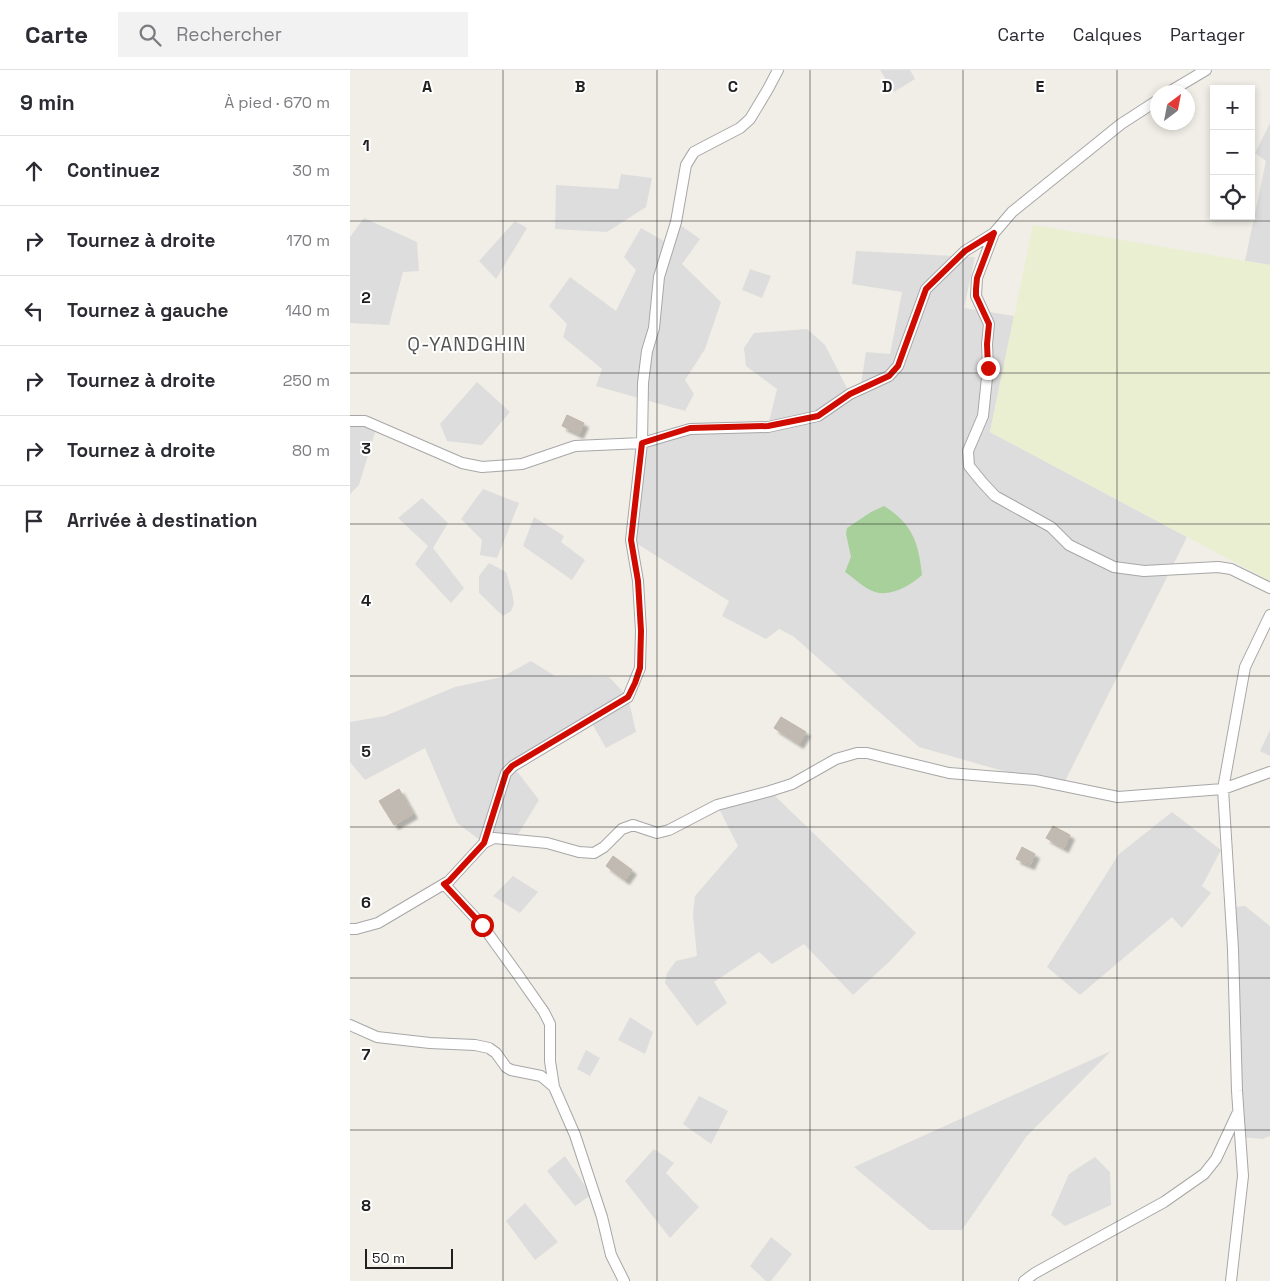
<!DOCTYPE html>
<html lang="fr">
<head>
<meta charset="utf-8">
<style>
  body { margin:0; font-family:"Space Grotesk",sans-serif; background:#f2f2f3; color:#2b2b33 }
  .controls { position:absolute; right:15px; top:15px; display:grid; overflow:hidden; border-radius:0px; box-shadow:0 2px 8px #0003 }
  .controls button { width:45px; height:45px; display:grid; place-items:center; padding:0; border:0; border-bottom:1px solid #e1e1e2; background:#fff; color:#2b2b33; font:25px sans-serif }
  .compass { position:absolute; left:800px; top:15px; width:45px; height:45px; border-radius:50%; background:#fff; box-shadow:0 2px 8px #0003; rotate:32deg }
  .scale { position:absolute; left:15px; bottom:12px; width:88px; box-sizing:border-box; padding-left:5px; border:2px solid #202020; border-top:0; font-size:14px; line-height:18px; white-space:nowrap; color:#202020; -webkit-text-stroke:4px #fff; paint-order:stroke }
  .stop { position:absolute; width:15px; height:15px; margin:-11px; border:4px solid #d00b00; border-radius:50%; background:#fff }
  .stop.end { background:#d00b00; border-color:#fff; box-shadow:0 1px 5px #0008 }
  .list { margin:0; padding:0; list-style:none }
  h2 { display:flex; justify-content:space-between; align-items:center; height:65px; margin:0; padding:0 20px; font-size:21px }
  h2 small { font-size:16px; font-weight:400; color:#7c7c81 }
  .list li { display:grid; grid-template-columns:32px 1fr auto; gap:15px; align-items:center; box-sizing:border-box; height:70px; padding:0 20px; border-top:1px solid #e1e1e2 }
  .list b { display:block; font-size:19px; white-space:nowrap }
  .list em { font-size:16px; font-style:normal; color:#7c7c81 }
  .icon { flex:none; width:28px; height:28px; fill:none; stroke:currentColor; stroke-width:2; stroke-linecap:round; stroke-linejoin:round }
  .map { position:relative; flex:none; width:920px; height:1211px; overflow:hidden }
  header { display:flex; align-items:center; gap:30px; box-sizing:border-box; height:70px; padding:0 25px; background:#fff; border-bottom:1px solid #e1e1e2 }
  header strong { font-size:24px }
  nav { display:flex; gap:28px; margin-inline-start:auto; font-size:18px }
  .search { width:350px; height:45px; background:#f2f2f3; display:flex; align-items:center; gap:12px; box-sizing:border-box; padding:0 18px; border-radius:0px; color:#7c7c81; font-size:19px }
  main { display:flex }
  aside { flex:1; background:#fff }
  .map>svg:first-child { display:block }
  .residential { fill:#dedddd }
  .farmland { fill:#ebefd2 }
  .forest { fill:#a8d09b }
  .building { fill:#c1bab3; stroke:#c2b5a9; filter:url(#shadow) }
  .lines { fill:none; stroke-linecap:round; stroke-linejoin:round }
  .minor-casing { stroke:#a7a7a7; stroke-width:12 }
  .minor { stroke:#fff; stroke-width:10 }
  .route { stroke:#d00b00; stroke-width:6 }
  .grid { fill:none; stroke:#202020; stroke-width:1; stroke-opacity:0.55 }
  .labels { text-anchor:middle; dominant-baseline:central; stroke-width:4; stroke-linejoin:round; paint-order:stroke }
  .quarter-label { font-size:19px; letter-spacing:1px; fill:#535353; stroke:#fff }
  .grid-label { font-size:16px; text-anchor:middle; font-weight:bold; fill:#202020; stroke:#fff; stroke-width:4; stroke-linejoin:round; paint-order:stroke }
</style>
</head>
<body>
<header>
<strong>Carte</strong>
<div class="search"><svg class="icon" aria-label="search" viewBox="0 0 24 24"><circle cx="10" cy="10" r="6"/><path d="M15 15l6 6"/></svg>Rechercher</div>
<nav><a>Carte</a><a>Calques</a><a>Partager</a></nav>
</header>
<main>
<aside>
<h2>9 min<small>À pied · 670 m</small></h2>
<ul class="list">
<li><svg class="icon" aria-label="ahead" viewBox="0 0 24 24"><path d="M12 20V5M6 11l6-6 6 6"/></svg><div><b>Continuez</b></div><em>30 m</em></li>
<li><svg class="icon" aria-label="right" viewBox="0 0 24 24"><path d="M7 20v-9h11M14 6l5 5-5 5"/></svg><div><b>Tournez à droite</b></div><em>170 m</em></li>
<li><svg class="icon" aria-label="left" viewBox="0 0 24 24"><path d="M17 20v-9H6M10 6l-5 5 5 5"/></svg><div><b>Tournez à gauche</b></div><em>140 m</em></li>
<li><svg class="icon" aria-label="right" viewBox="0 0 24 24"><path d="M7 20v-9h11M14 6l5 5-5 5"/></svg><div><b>Tournez à droite</b></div><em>250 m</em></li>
<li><svg class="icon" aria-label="right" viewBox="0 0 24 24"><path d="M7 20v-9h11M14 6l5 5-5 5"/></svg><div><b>Tournez à droite</b></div><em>80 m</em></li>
<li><svg class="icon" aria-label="arrive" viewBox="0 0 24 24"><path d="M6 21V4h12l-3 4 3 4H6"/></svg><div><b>Arrivée à destination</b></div></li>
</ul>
</aside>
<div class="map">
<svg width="920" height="1211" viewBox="0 0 920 1211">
  <defs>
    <filter id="shadow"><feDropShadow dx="4.5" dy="4.5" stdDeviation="1" flood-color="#0004"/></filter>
  </defs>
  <rect width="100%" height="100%" fill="#f0eee6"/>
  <path class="residential" d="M 530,0 L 560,0 L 565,9 L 544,22 Z
    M 920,53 L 920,195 L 895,191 L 916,91 L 905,83 Z
    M 271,104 L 302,108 L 296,137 L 257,162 L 205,159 L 206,115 L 268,119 Z
    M 14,148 L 67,172 L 69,201 L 53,202 L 39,255 L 0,253 L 0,167 Z
    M 165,151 L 177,158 L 146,209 L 129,191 Z
    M 326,152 L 350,169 L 332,194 L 371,232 L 355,279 L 335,310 L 344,324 L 335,341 L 246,316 L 252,299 L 213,267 L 217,254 L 199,236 L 220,207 L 266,241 L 286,200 L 274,187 L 291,158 L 319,174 Z
    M 506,181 L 625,187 L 614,238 L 664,246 L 640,362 L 837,467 L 713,715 L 685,710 L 569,677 L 443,566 L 429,559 L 416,569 L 372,546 L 379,531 L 281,470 L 292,373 L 340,359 L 418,356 L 427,319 L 396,296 L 394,278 L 404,263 L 457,259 L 475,275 L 500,324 L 510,320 L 516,282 L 540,284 L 552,222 L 502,214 Z
    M 400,199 L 421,206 L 412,228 L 392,220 Z
    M 127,312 L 160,342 L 132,375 L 97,371 L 90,354 Z
    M 0,351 L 27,356 L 9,415 L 0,424 Z
    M 133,419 L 169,433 L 147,488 L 130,485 L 132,470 L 111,449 Z
    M 72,428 L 98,453 L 83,478 L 114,518 L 101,533 L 65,494 L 78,476 L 48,448 Z
    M 184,447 L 214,466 L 211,472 L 235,490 L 222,510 L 173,476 Z
    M 139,493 L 156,502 L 162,522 L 164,534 L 161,541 L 153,546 L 129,523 L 129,506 Z
    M 181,591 L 205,606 L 259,607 L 278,627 L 286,662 L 256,678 L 240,650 L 163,696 L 189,730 L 165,769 L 134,773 L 107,753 L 75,678 L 15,710 L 0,692 L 0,652 L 35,646 L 105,617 L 152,607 Z
    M 920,660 L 920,686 L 910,681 Z
    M 420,721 L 566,863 L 540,891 L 503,925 L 454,874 L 422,894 L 409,882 L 364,912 L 377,933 L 347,956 L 315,913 L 317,903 L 326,891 L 347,886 L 343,845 L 345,826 L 388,776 L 367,735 Z
    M 822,742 L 871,780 L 852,816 L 861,823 L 832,858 L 822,847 L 730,925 L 697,897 L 769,784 Z
    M 163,806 L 188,822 L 170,843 L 143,826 Z
    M 895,836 L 920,856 L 920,1066 L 913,1069 L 890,1067 L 880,837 Z
    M 280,947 L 303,962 L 295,984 L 268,970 Z
    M 236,980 L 250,988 L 240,1006 L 227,999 Z
    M 761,981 L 676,1067 L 612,1160 L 580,1160 L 504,1097 Z
    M 349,1026 L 378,1041 L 361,1074 L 333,1054 Z
    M 304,1079 L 324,1093 L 316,1103 L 349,1137 L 320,1168 L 275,1111 Z
    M 215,1086 L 241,1125 L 225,1136 L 197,1101 Z
    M 745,1087 L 760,1102 L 761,1135 L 715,1156 L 701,1145 L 719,1104 Z
    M 175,1133 L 208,1172 L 185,1190 L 156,1151 Z
    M 421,1167 L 442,1184 L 421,1211 L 416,1211 L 400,1196 Z"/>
  <path class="farmland" d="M 683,155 L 920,195 L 920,511 L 640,362 Z"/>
  <path class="forest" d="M 534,436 C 562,453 569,473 572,505 C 561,515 541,527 525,522 C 515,519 504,508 495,502 L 501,487 L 496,464 L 497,458 L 521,442 Z"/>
  <path class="building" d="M 217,345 L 234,353 L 229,364 L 212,356 Z
    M 431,647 L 456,662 L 449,674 L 424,658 Z
    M 49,719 L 63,744 L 44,755 L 29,731 Z
    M 703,756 L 720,765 L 714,778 L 696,768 Z
    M 672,777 L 685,784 L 680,795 L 666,789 Z
    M 263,786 L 282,800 L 275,810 L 256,796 Z"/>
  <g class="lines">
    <defs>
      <path id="minor" d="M 819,22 L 856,0
        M 808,30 L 771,54 L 662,142 L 644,163 L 627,208 L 626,226 L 639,254 L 637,274 L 638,298 L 633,346 L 618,381 L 619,396 L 632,412 L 645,426 L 701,457 L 719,475 L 764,497 L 794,501 L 868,497 L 881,499 L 920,518
        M 0,351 L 15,351 L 112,393 L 132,397 L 172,394 L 225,376 L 292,373 L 340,359 L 418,357 L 468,346 L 500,324 L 539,306 L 548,296 L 576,219 L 615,181 L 644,163
        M 134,773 L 156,703 L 163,696 L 278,627 L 290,598 L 291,561 L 288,511 L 281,470 L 292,373 L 293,313 L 297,281 L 304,258 L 309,207 L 326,152 L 336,95 L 344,82 L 390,58 L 400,49 L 418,19 L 428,0
        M 94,814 L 132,855 L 166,902 L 194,942 L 200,954 L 200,991 L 204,1017 L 225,1065 L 252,1147 L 261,1185 L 274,1211
        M 0,859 L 6,859 L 28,853 L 99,811 L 134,773 L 144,768 L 197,773 L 229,782 L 244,783 L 254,777 L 272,759 L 283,755 L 307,763 L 319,760 L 367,735 L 420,721 L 442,714 L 486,689 L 507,683 L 517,683 L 599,703 L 685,710 L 768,727 L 873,719 L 920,702
        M 0,955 L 27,967 L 80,973 L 125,975 L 139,978 L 146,983 L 156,997 L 161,1000 L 191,1006 L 204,1017
        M 674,1211 L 685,1203 L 814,1132 L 854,1104 L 866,1089 L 887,1044
        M 881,1211 L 893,1106 L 887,1021 L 883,879 L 873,719 L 895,597 L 920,545"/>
    </defs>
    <use href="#minor" class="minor-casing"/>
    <use href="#minor" class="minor"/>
  </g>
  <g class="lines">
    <path class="route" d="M 132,855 L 94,814 L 99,811 L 134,773 L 156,703 L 162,696 L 278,627 L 285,613 L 290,598 L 291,561 L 288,511 L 281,470 L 292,373 L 340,358 L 418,356 L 468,346 L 500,324 L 539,306 L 548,296 L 576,219 L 615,181 L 644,163 L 627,208 L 626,219 L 626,226 L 639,254 L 637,274 L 638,298"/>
  </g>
  <path class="grid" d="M 153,0 L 153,1211M 307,0 L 307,1211M 460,0 L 460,1211M 613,0 L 613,1211M 767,0 L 767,1211M 0,151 L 920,151M 0,303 L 920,303M 0,454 L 920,454M 0,606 L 920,606M 0,757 L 920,757M 0,908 L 920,908M 0,1060 L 920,1060"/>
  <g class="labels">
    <g class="quarter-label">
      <text x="117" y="274">Q-YANDGHIN</text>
    </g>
  </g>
  <g class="grid-label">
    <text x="77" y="22">A</text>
    <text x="230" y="22">B</text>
    <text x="383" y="22">C</text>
    <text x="537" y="22">D</text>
    <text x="690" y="22">E</text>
    <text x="16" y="81">1</text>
    <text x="16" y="233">2</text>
    <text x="16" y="384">3</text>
    <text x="16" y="536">4</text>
    <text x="16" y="687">5</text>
    <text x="16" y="838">6</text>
    <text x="16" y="990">7</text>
    <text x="16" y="1141">8</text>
  </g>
</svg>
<div class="controls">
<button>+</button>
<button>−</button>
<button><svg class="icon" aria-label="locate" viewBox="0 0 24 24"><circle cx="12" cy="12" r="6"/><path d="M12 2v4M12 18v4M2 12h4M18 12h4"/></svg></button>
</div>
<svg class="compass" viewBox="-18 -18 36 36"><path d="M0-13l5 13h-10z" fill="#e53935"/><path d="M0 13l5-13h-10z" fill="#7c7c81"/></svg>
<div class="scale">50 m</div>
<div class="stop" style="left:132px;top:855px"></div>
<div class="stop end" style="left:638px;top:298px"></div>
</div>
</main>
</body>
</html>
